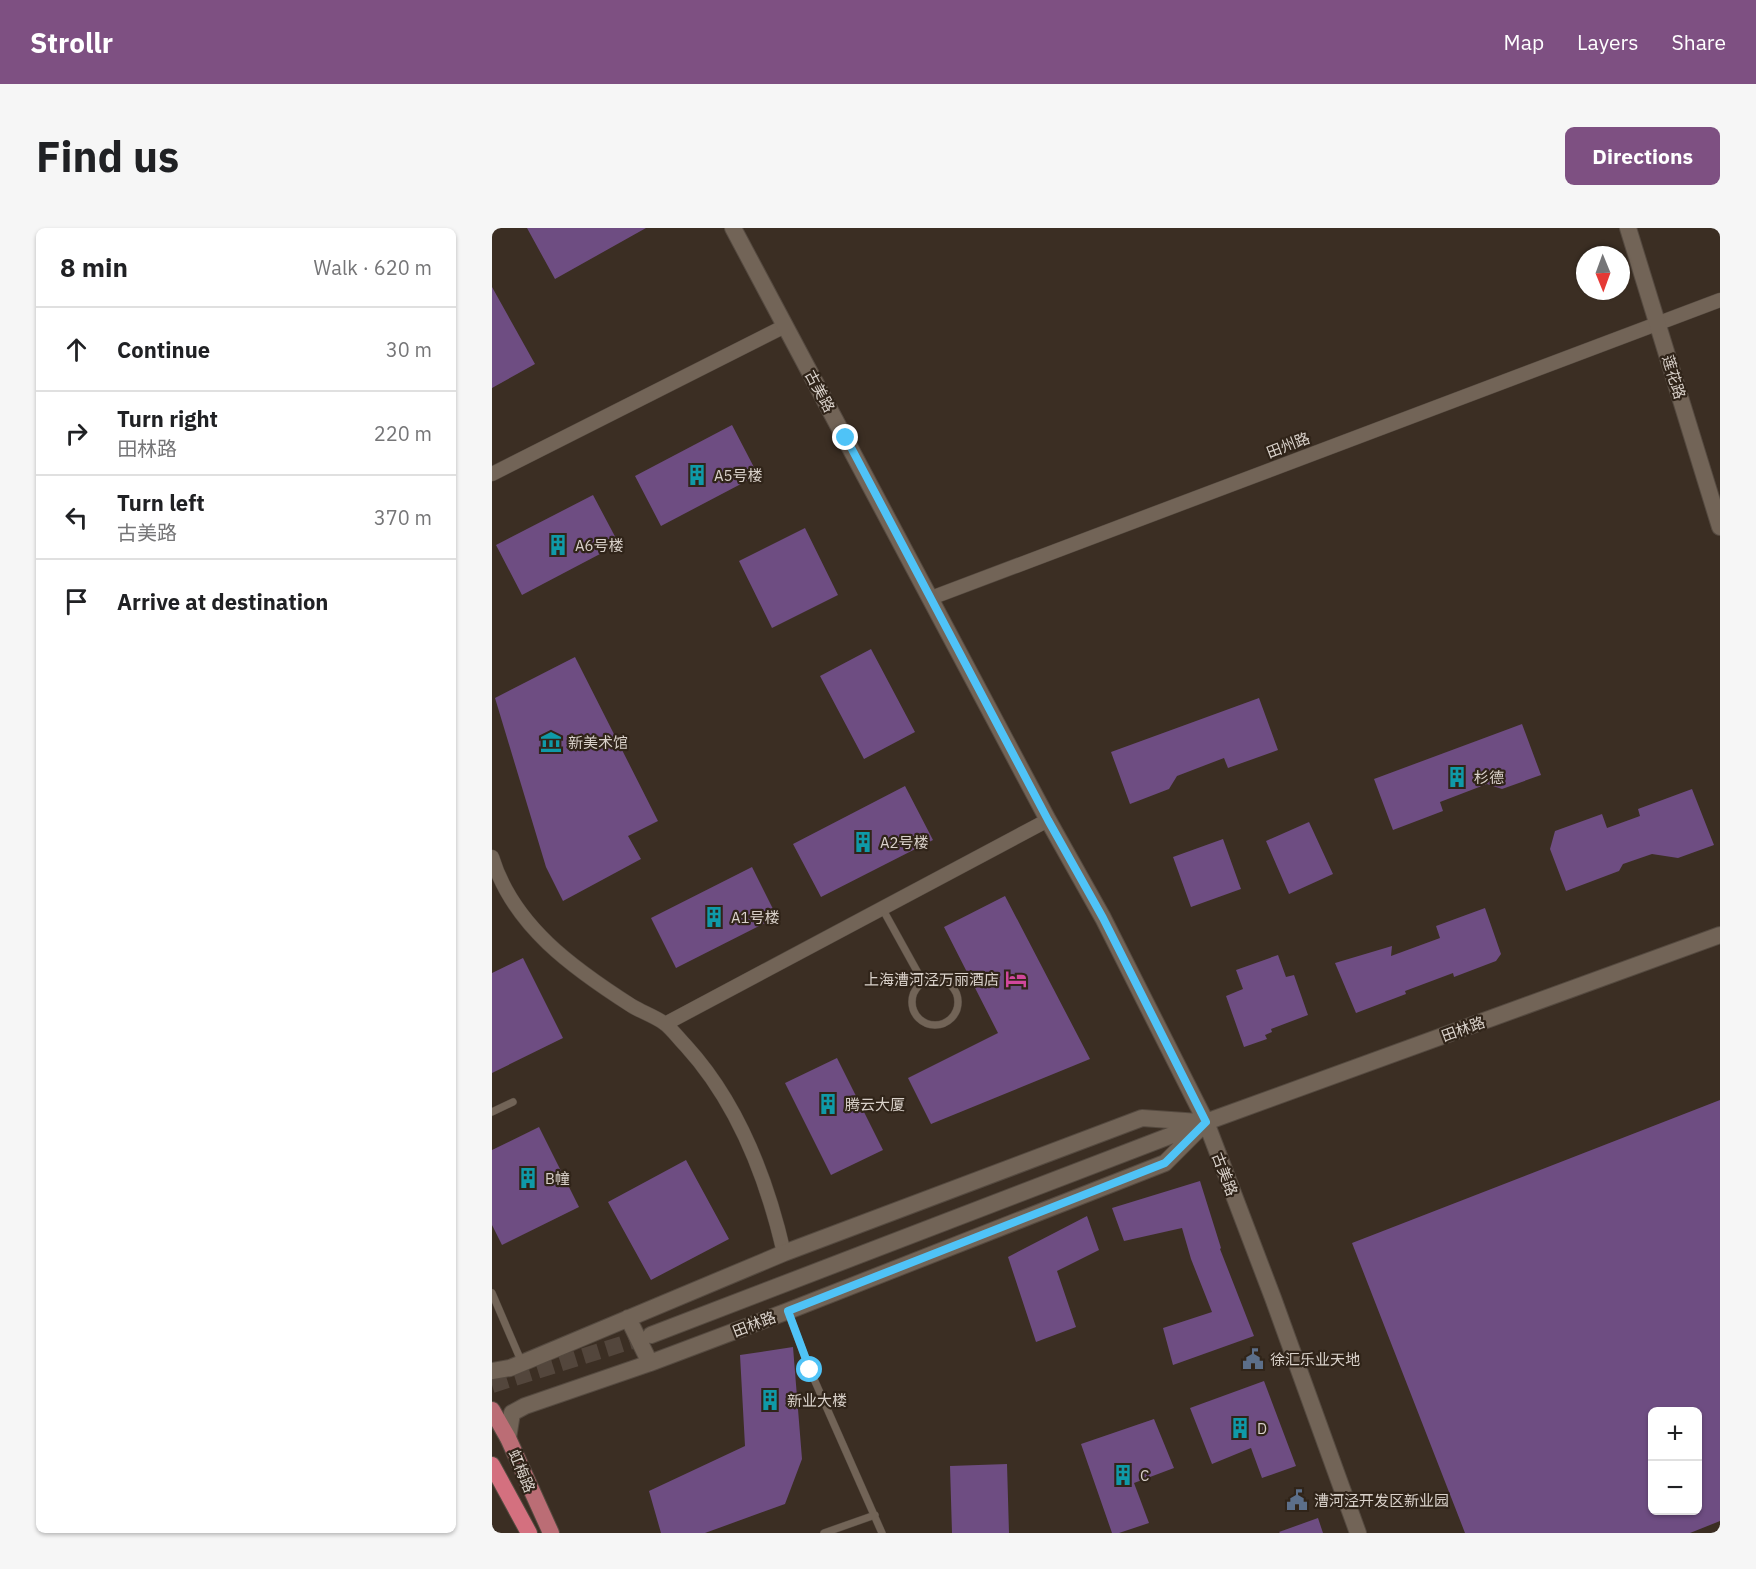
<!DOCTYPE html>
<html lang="en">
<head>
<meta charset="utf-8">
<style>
  body { margin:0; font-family:"IBM Plex Sans","Noto Sans SC",sans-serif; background:#f6f6f6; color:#202124 }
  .controls { position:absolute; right:18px; bottom:18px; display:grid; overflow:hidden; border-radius:9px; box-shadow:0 2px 4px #0004 }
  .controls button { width:54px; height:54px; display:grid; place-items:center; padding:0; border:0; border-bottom:2px solid #e0e0e0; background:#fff; color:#202124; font:30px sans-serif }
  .compass { position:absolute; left:1084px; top:18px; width:54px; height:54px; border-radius:50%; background:#fff; box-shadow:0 2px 4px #0004; rotate:179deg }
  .stop { position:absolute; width:18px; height:18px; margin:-14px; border:4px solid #4fc3f7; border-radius:50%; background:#fff }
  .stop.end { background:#4fc3f7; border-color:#fff; box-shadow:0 2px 6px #0008 }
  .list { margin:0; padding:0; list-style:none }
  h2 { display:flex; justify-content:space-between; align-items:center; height:78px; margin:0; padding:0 24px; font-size:26px }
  h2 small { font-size:20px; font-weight:400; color:#757577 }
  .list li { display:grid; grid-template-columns:39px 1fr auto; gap:18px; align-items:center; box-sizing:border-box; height:84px; padding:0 24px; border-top:2px solid #e0e0e0 }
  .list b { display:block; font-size:22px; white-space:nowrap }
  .list p { margin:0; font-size:20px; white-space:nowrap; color:#757577 }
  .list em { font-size:20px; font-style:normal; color:#757577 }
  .icon { flex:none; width:33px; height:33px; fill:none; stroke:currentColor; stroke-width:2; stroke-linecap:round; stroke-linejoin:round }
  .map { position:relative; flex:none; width:1228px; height:1305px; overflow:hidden; border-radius:9px }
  header { display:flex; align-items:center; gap:36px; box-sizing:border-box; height:84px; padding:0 30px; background:#7e5082; color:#fff }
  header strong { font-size:28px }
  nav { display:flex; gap:33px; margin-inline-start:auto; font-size:21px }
  .intro { display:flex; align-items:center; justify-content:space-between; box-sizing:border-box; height:144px; padding:0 36px }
  h1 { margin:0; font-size:42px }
  .button { padding:15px 27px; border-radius:9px; background:#7e5082; color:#fff; font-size:21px; font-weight:700 }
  main { display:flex; gap:36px; padding:0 36px }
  aside { flex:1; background:#fff; border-radius:9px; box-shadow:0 2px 4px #0004 }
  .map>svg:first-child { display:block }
  .building { fill:#6e4d82; fill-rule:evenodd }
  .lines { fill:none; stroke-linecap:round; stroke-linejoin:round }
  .tertiary-tunnel { stroke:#53463c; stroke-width:16; stroke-dasharray:16 8; stroke-linecap:butt }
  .service-casing { stroke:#554a40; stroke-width:8 }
  .minor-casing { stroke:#554a40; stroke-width:15 }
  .tertiary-casing { stroke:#554a40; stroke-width:18 }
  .secondary-casing { stroke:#554a40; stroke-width:18 }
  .primary-casing { stroke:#554a40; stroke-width:18 }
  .trunk-casing { stroke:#554a40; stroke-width:18 }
  .service { stroke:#726457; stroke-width:7 }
  .minor { stroke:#726457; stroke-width:14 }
  .tertiary { stroke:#726457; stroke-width:16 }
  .secondary { stroke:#726457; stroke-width:16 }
  .primary { stroke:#bb6d75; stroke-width:16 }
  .trunk { stroke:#d4707f; stroke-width:16 }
  .route { stroke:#4fc3f7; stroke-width:8 }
  .labels { text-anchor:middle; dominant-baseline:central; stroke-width:4.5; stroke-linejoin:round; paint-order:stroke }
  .street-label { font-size:15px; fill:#d9d1ca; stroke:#302419 }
  .poi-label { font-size:15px; fill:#d9d1ca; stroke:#302419; text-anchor:start }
</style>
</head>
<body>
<header>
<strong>Strollr</strong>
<nav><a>Map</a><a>Layers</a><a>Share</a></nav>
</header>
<div class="intro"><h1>Find us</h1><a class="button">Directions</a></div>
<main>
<aside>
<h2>8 min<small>Walk · 620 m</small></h2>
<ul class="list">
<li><svg class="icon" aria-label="ahead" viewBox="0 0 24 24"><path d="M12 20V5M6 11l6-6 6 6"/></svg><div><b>Continue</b></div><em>30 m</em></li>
<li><svg class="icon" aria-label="right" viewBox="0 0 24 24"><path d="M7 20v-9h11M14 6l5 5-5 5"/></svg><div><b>Turn right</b><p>田林路</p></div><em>220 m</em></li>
<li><svg class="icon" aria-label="left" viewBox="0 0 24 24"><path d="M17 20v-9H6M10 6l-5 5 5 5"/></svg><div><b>Turn left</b><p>古美路</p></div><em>370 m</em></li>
<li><svg class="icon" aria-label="arrive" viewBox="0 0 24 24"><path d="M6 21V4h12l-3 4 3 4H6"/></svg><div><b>Arrive at destination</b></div></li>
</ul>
</aside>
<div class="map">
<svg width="1228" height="1305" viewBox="0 0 1228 1305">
  <rect width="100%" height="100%" fill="#3b2e23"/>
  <path class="building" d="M 35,0 L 154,0 L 63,51 Z
    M 0,59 L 43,136 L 0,160 Z
    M 240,197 L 266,247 L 169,298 L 143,248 Z
    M 101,267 L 127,316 L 30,367 L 4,317 Z
    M 313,300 L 346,367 L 280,400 L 247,333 Z
    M 379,421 L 423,504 L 372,531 L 328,448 Z
    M 83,429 L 166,593 L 136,608 L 149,631 L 71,673 L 54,639 L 3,470 Z
    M 767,470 L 786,522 L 736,540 L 732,530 L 685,548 L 677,561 L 638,576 L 619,524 Z
    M 1030,496 L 1049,547 L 1010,561 L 995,556 L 948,574 L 951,583 L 901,602 L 882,551 Z
    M 413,558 L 441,612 L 329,669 L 301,616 Z
    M 1200,561 L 1222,617 L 1186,630 L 1160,626 L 1131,636 L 1127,643 L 1074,663 L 1058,621 L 1063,603 L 1110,586 L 1115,600 L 1148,588 L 1146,581 Z
    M 817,594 L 841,646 L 797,666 L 774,613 Z
    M 731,611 L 749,661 L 699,679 L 681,629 Z
    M 260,639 L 285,689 L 184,740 L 159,690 Z
    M 513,668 L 598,831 L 439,896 L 416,850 L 506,805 L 452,699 Z
    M 993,680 L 1009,726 L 1004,733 L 962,749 L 961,745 L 913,763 L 914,766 L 864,785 L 843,735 L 900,718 L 899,728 L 948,710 L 944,698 Z
    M 786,727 L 794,749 L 802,747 L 816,787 L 779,801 L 780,804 L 773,807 L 775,811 L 752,819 L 734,768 L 751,761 L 744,742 Z
    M 31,730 L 71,810 L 0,845 L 0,745 Z
    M 345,830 L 391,922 L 339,947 L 293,855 Z
    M 1228,872 L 1228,1293 L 1198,1305 L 973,1305 L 860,1015 ZM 1161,1184 L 1206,1184 L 1206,1282 L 1161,1282 Z
    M 47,899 L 87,979 L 10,1017 L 0,997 L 0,922 Z
    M 194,932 L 237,1011 L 159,1052 L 116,974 Z
    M 708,953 L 729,1020 L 728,1021 L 762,1108 L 681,1137 L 671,1100 L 720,1084 L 699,1031 L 690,1000 L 632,1013 L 620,980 Z
    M 595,988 L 607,1022 L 565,1043 L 584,1099 L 544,1114 L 516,1029 Z
    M 301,1119 L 310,1231 L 293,1276 L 213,1305 L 169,1305 L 157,1263 L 253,1218 L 248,1127 Z
    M 772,1153 L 804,1238 L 770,1250 L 759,1220 L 720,1236 L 698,1180 Z
    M 662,1191 L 682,1240 L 642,1255 L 657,1295 L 627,1305 L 620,1305 L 589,1216 Z
    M 515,1236 L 517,1305 L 460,1305 L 458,1238 Z
    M 826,1290 L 831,1305 L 788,1305 L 787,1304 Z"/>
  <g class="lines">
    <path class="tertiary-tunnel" d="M 0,1157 L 159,1107"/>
    <defs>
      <path id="service" d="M 390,680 L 431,754
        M420 774a23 23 0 1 1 46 0a23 23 0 1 1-46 0Z
        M 0,884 L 21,874
        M 0,1065 L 30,1135
        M 296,1084 L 318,1142 L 390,1305
        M 332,1305 L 383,1287"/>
      <path id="minor" d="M 0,246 L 293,98
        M 439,370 L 1228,72
        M 0,629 C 21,698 82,741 140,778 C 150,784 162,788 172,795 C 180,801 187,811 194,818 C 246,875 275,951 292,1025
        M 173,796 L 556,592"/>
      <path id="tertiary" d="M 241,0 L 556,592 L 611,690 L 714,894 L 781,1070 L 866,1305
        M 136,1090 L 158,1135
        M 159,1107 L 714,894 L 1228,707
        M 0,1143 L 18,1140 L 292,1025 L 650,890 L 707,894
        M 16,1210 L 20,1185 L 33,1178 L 158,1135 L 296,1083 L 673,935 L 709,899"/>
      <path id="secondary" d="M 1136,0 L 1228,299"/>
      <path id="primary" d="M 0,1182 L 16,1210 L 59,1305"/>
      <path id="trunk" d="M 0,1237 L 37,1305"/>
    </defs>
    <use href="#service" class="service-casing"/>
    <use href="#minor" class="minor-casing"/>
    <use href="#tertiary" class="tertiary-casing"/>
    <use href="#secondary" class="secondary-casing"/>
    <use href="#primary" class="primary-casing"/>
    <use href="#trunk" class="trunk-casing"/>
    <use href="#service" class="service"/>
    <use href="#minor" class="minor"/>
    <use href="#tertiary" class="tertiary"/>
    <use href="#secondary" class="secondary"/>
    <use href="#primary" class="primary"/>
    <use href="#trunk" class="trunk"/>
  </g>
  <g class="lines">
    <path class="route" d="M 318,1142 L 296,1083 L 673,935 L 714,894 L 611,690 L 556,592 L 354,210"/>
  </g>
  <defs>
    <symbol id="building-bare" viewBox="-9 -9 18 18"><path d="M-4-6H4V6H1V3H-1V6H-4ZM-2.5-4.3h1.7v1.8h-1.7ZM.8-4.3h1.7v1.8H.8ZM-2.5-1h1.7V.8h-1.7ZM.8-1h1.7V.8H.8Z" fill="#0f9aa8" stroke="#302419" stroke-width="2.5" paint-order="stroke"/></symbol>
    <symbol id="museum-bare" viewBox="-9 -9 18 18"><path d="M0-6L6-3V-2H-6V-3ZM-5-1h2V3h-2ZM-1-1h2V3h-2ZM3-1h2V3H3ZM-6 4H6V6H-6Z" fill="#0f9aa8" stroke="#302419" stroke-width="2.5" paint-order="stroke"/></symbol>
    <symbol id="hotel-bare" viewBox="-9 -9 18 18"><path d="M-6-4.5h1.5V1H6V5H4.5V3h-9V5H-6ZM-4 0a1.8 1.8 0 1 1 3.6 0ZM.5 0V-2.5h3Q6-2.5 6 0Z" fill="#d1479c" stroke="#302419" stroke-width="2.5" paint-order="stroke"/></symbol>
    <symbol id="civic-bare" viewBox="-9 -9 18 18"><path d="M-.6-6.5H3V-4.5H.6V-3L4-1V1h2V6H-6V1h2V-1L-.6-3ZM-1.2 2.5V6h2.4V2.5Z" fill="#5c6f8a" stroke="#302419" stroke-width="2.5" paint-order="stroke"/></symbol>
  </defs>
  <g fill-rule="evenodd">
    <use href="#building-bare" x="190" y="232" width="30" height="30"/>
    <use href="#building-bare" x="51" y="302" width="30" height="30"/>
    <use href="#museum-bare" x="44" y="499" width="30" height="30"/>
    <use href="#building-bare" x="950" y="534" width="30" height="30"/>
    <use href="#building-bare" x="356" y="599" width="30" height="30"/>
    <use href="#building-bare" x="207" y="674" width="30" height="30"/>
    <use href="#hotel-bare" x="509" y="736" width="30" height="30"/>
    <use href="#building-bare" x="321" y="861" width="30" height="30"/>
    <use href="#building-bare" x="21" y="935" width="30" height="30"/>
    <use href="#civic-bare" x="746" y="1116" width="30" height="30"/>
    <use href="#building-bare" x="263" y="1157" width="30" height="30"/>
    <use href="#building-bare" x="733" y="1185" width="30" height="30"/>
    <use href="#building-bare" x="616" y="1232" width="30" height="30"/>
    <use href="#civic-bare" x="790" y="1257" width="30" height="30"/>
  </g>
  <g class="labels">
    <g class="street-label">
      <text transform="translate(1182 149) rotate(73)">莲花路</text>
      <text transform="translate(328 163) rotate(62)">古美路</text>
      <text transform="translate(796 217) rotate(-21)">田州路</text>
      <text transform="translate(971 801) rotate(-20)">田林路</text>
      <text transform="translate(733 946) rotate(69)">古美路</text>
      <text transform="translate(262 1096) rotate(-21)">田林路</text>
      <text transform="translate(30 1243) rotate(67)">虹梅路</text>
    </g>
    <g class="poi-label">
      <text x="222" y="247">A5号楼</text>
      <text x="83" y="317">A6号楼</text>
      <text x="76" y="514">新美术馆</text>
      <text x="982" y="549">杉德</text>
      <text x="388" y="614">A2号楼</text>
      <text x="239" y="689">A1号楼</text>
      <text x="507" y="751" text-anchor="end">上海漕河泾万丽酒店</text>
      <text x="353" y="876">腾云大厦</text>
      <text x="53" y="950">B幢</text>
      <text x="778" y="1131">徐汇乐业天地</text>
      <text x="295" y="1172">新业大楼</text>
      <text x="765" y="1200">D</text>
      <text x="648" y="1247">C</text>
      <text x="822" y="1272">漕河泾开发区新业园</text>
    </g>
  </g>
</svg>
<div class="controls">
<button>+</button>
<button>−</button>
</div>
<svg class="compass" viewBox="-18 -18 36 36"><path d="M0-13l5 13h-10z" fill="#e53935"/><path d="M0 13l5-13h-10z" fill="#757577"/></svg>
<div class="stop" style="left:318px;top:1142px"></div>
<div class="stop end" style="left:354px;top:210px"></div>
</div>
</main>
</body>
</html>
